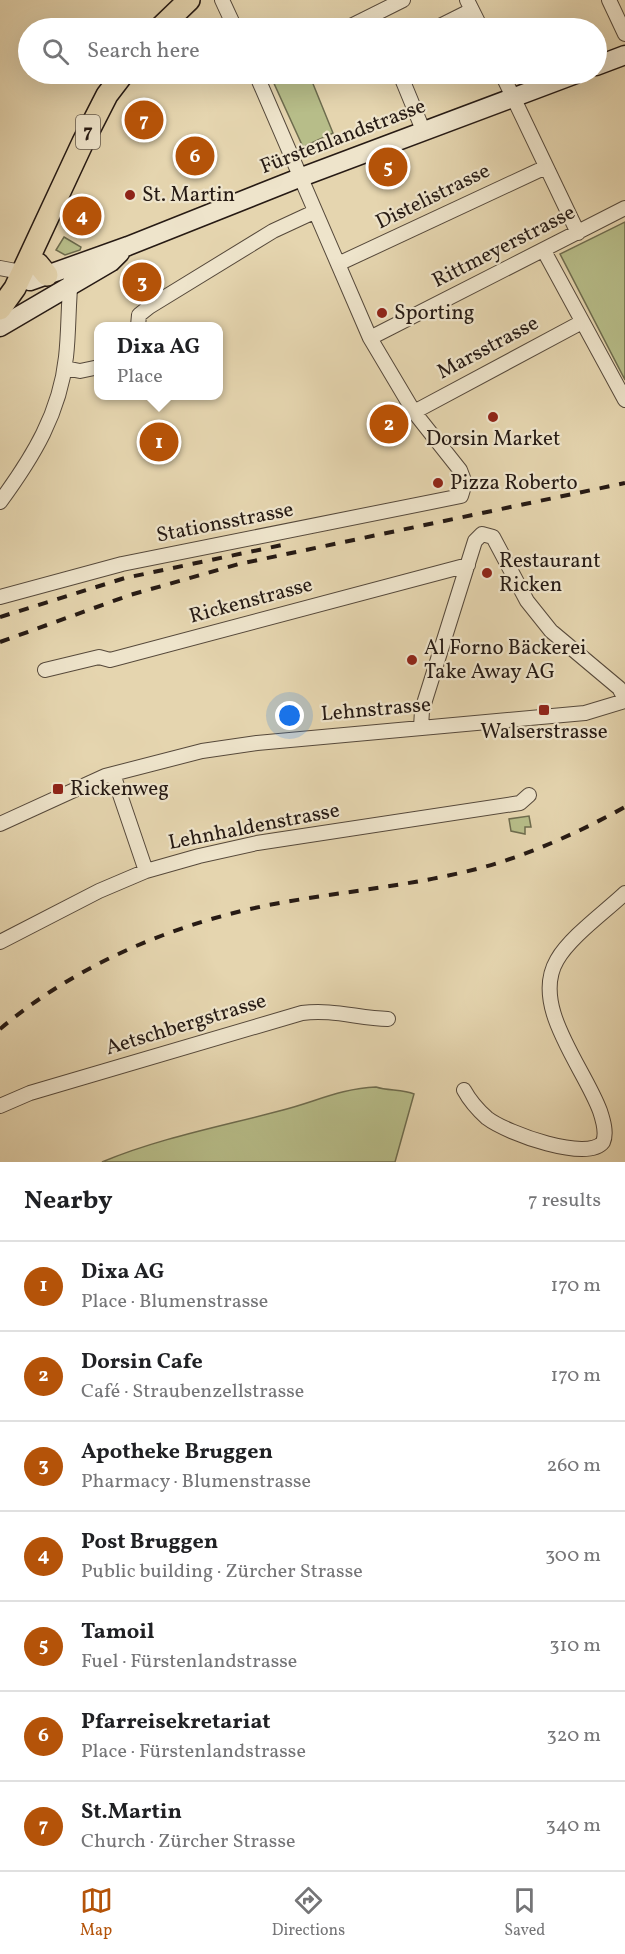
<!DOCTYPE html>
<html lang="en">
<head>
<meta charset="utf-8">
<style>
  body { margin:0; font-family:Vollkorn,serif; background:#f2f2f2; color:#202124 }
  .you { position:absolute; left:290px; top:716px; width:21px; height:21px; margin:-15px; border:4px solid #fff; border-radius:50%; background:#1a73e8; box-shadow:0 0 0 9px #1a73e833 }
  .badge { display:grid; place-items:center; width:39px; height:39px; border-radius:50%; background:#b45309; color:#fff; font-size:20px; font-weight:700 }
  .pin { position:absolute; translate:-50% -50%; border:3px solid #fff; box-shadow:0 2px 6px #0006 }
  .popup { position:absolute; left:94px; top:322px; width:129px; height:78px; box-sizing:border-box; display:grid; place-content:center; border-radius:12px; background:#fff; filter:drop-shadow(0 2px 4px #0005); font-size:20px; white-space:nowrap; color:#757577 }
  .popup b { font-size:22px; color:#202124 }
  .popup::after { content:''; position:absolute; left:50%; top:100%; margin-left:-12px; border:12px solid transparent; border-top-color:#fff }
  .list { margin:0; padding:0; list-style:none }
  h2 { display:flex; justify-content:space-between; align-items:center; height:78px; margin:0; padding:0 24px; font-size:26px }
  h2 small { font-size:20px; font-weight:400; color:#757577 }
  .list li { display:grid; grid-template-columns:39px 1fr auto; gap:18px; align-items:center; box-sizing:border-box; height:90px; padding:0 24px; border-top:2px solid #e0e0e0 }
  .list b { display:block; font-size:22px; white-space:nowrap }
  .list p { margin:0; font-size:20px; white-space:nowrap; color:#757577 }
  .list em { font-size:20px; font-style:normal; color:#757577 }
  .icon { flex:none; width:33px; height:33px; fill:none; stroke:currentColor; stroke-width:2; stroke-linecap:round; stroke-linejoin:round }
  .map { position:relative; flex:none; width:625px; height:1162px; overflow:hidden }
  .search { position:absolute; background:#fff; box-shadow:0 6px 24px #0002; left:18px; right:18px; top:18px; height:66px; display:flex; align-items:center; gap:15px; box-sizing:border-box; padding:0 21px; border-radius:33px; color:#757577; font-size:22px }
  .sheet { height:708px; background:#fff }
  nav { display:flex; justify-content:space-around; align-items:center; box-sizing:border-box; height:84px; border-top:2px solid #e0e0e0; background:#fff; font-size:16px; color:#757577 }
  nav a { display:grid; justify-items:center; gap:3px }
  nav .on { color:#b45309 }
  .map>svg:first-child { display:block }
  .green { fill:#b7bd89; stroke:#6e6c4e; stroke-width:1.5 }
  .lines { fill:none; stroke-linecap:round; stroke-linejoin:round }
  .street-casing { stroke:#56493b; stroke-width:16 }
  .secondary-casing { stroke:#261a14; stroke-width:21 }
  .primary-casing { stroke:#261a14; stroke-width:24 }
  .street { stroke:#eee4cb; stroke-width:14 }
  .secondary { stroke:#eee4cb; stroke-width:18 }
  .primary { stroke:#e5d5af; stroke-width:21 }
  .rail { stroke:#261a14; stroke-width:4; stroke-dasharray:10 10; stroke-linecap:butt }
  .poi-dot { fill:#8f2418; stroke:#eee4cb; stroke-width:2 }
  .labels { text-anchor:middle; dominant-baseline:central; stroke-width:4.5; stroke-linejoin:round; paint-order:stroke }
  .shield { fill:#eee4cb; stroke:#62574b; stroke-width:1.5 }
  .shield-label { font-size:20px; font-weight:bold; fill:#261a14 }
  .street-label { font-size:21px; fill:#261a14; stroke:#eee4cb }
  .poi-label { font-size:21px; fill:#261a14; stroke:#eee4cb; text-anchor:start }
</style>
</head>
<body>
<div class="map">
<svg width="625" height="1162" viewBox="0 0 625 1162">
  <rect width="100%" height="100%" fill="#e5d5af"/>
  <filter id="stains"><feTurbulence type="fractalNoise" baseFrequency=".00333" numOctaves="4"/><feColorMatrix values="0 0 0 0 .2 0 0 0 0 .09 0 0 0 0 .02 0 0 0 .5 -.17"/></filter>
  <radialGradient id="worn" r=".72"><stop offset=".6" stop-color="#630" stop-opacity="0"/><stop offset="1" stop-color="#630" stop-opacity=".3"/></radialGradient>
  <path class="green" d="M 282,74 L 309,74 L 333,133 L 303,147 L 272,79 Z
    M 625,222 L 625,380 L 560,254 Z
    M 64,237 L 81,247 L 80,250 L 65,255 L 56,250 Z
    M 529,816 L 531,827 L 525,827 L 525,834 L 511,831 L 509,819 Z
    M 376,1087 C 388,1091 403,1089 414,1094 L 395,1162 L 102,1162 C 159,1138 223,1126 283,1110 C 314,1102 343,1088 376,1087 Z"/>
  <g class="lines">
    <defs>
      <path id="street" d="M 222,0 L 235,28
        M 467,0 L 481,28
        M 609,0 L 625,34
        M 375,14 L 381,28
        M 347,28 L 403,0
        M 436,28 L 472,10
        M 400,74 L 423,130
        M 502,74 L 578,233
        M 544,251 L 625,400
        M 338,264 L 546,167
        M 0,268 L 21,272
        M 138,326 L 139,315 L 149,307 L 273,231 L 314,212
        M 370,338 L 625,208
        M 65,368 L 80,371 L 99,367
        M 414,412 L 582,322
        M 0,502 C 33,457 60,413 66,357 C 69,331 68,304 71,278
        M 0,597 L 122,564 L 461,496 L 465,483 L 460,470 L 414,412 L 370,338 L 256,74
        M 45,670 L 99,657 L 110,660 L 468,565
        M 421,728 L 422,710 L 475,541 L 482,534 L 493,537 L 527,601 L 551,631 L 619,688 L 625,699
        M 113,774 L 146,871
        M 0,824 L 105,776 L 202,751 L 257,743 L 585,713 L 625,701
        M 0,942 L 99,891 L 146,871 L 199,856 L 257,843 L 520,803 L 529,795
        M 464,1090 C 470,1101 478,1110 487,1118 C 508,1134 588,1162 603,1142 C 607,1133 603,1120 600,1111 C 584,1067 530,1006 557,960 C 570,937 605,912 625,893
        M 0,1106 L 30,1093 L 302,1013 C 332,1009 358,1018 388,1019"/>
      <path id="secondary" d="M 596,66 L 625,55
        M 30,281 L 128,246 L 299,178 L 576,74
        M 0,327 L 111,262 L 120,253"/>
      <path id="primary" d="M 160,28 L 189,0
        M 38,264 L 47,275
        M 0,309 L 15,288 L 83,142 L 107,95 L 123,74"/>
    </defs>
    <use href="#street" class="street-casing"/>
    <use href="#secondary" class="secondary-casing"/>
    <use href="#primary" class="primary-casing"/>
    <use href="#street" class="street"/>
    <use href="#secondary" class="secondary"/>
    <use href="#primary" class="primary"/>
    <path class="rail" d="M 0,617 L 125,578 L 287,544
      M 0,642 L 130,595 L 239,564 L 625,483
      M 0,1029 C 77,964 175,923 274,904 C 349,890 427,885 501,862 C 544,848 585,829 625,807"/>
  </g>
  <g class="poi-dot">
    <circle cx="130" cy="195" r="6"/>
    <circle cx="382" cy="313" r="6"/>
    <circle cx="493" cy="417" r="6"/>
    <circle cx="438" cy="483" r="6"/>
    <circle cx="487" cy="573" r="6"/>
    <circle cx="412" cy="660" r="6"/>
    <rect x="538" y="704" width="12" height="12" rx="3"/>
    <rect x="52" y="783" width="12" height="12" rx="3"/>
  </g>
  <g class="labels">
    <rect class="shield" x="76" y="115" width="24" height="34" rx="4.5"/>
    <g class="shield-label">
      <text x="88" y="132">7</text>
    </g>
    <g class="street-label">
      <text transform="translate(343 137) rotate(-21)">Fürstenlandstrasse</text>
      <text transform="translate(433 197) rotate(-26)">Distelistrasse</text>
      <text transform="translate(504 247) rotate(-27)">Rittmeyerstrasse</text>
      <text transform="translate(488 348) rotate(-28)">Marsstrasse</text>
      <text transform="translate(225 523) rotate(-11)">Stationsstrasse</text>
      <text transform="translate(251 601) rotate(-15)">Rickenstrasse</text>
      <text transform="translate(376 710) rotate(-5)">Lehnstrasse</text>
      <text transform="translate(254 827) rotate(-11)">Lehnhaldenstrasse</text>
      <text transform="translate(186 1025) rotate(-17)">Aetschbergstrasse</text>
    </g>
    <g class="poi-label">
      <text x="142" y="195">St. Martin</text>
      <text x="394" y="313">Sporting</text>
      <text x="493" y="439" text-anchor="middle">Dorsin Market</text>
      <text x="450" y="483">Pizza Roberto</text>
      <text x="499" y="561">Restaurant<tspan x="499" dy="24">Ricken</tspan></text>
      <text x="424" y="648">Al Forno Bäckerei<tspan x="424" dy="24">Take Away AG</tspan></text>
      <text x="544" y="732" text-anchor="middle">Walserstrasse</text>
      <text x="70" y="789">Rickenweg</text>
    </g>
  </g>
  <rect width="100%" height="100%" filter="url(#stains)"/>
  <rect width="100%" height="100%" fill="url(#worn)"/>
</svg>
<div class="you"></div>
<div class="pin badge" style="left:159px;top:442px">1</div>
<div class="popup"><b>Dixa AG</b>Place</div>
<div class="pin badge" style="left:389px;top:424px">2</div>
<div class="pin badge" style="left:142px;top:282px">3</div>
<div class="pin badge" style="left:82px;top:216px">4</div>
<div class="pin badge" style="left:388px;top:167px">5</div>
<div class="pin badge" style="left:195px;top:156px">6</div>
<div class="pin badge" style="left:144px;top:120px">7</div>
<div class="search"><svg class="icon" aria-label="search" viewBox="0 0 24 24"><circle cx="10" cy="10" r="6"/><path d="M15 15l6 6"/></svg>Search here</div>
</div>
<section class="sheet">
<h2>Nearby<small>7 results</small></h2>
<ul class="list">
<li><span class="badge">1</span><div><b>Dixa AG</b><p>Place · Blumenstrasse</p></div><em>170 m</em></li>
<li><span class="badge">2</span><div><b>Dorsin Cafe</b><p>Café · Straubenzellstrasse</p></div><em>170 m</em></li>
<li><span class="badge">3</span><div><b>Apotheke Bruggen</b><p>Pharmacy · Blumenstrasse</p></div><em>260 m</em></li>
<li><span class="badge">4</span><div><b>Post Bruggen</b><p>Public building · Zürcher Strasse</p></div><em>300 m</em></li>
<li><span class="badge">5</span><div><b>Tamoil</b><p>Fuel · Fürstenlandstrasse</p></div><em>310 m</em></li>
<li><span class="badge">6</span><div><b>Pfarreisekretariat</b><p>Place · Fürstenlandstrasse</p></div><em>320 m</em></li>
<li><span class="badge">7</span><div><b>St.Martin</b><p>Church · Zürcher Strasse</p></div><em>340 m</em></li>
</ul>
</section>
<nav>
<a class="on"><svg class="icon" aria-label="map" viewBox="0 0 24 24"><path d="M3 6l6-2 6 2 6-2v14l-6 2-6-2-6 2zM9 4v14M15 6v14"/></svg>Map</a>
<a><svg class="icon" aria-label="directions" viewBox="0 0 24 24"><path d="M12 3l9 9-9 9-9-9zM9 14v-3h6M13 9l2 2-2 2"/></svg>Directions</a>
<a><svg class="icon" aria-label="saved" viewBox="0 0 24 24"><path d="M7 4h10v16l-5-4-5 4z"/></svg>Saved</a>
</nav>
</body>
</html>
